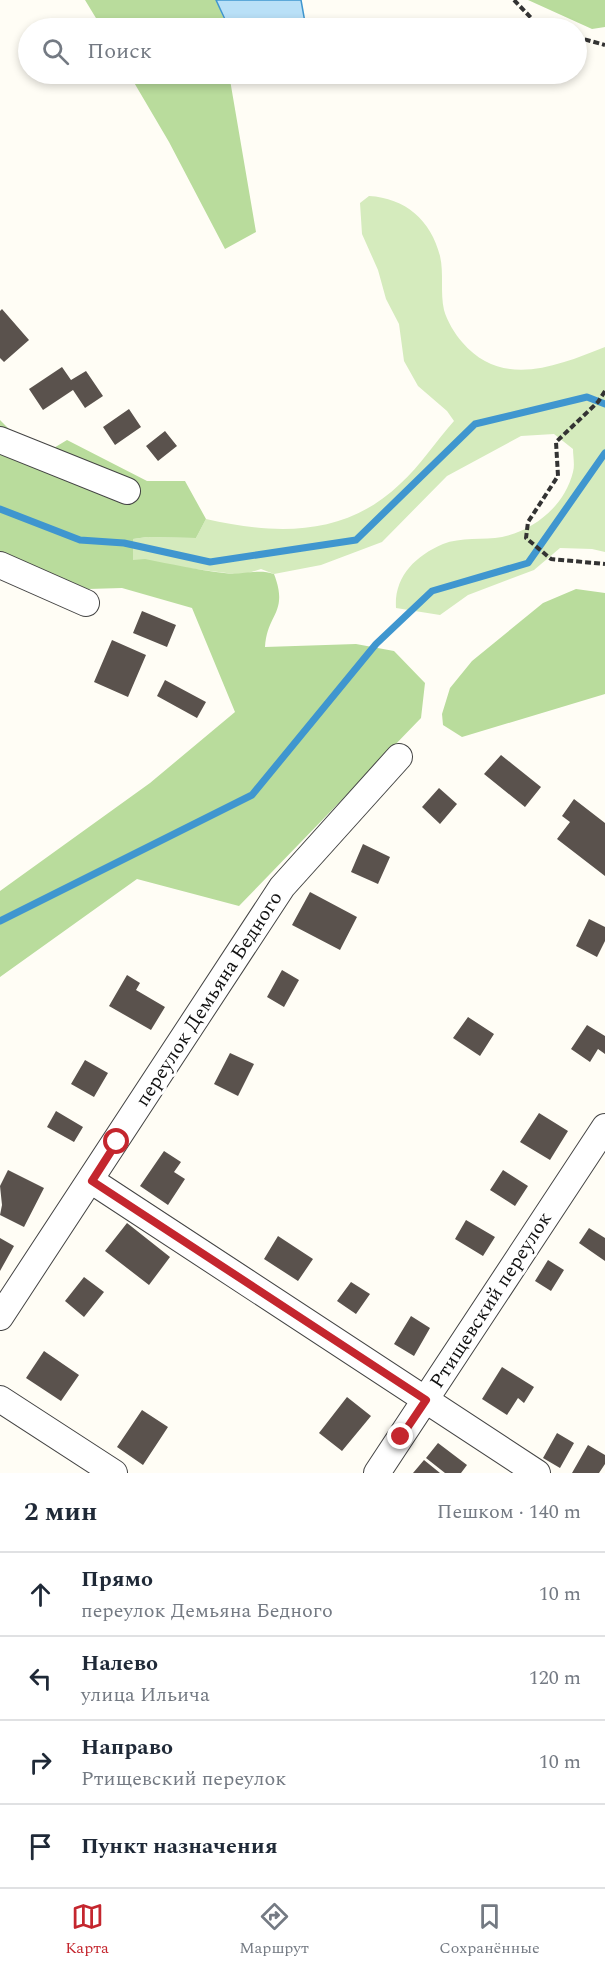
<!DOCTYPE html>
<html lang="ru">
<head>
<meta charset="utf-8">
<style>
  body { margin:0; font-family:Spectral,serif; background:#f2f2f3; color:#1f2937 }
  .stop { position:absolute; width:18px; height:18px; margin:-14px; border:4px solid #c4262e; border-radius:50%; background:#fff }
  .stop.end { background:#c4262e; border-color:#fff; box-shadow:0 2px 6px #0008 }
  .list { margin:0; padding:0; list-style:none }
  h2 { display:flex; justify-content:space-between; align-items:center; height:78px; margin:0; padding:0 24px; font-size:26px }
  h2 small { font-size:20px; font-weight:400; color:#747a83 }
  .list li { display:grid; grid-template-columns:39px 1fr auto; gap:18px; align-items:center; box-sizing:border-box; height:84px; padding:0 24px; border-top:2px solid #e0e1e3 }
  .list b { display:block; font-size:22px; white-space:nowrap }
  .list p { margin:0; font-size:20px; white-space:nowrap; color:#747a83 }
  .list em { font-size:20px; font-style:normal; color:#747a83 }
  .icon { flex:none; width:33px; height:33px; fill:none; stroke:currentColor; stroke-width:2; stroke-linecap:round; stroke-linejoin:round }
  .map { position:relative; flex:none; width:605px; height:1473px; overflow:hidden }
  .search { position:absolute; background:#fff; box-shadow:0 3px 9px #0003; left:18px; right:18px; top:18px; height:66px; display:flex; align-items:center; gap:15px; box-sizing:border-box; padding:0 21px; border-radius:33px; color:#747a83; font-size:22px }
  .sheet { height:414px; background:#fff }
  nav { display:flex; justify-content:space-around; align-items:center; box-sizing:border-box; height:84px; border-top:2px solid #e0e1e3; background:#fff; font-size:16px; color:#747a83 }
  nav a { display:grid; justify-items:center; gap:3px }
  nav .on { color:#c4262e }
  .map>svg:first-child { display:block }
  .green { fill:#d5ebbd }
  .forest { fill:#b9dc9c }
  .water { fill:#b9e0f7; stroke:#3f96cf; stroke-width:1.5 }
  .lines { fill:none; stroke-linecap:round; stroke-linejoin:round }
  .stream { stroke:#3f96cf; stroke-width:7 }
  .building { fill:#5a524d }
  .minor-casing { stroke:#444; stroke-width:28 }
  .path { stroke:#333; stroke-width:4; stroke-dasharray:6 3; stroke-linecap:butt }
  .minor { stroke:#fff; stroke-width:26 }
  .route { stroke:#c4262e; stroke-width:8 }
  .labels { text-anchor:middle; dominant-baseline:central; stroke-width:6; stroke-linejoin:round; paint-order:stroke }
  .street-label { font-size:20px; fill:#111; stroke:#fff }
</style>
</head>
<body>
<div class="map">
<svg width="605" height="1473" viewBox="0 0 605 1473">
  <rect width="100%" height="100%" fill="#fffdf5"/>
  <path class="green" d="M 369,196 C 405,198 431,220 440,256 C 444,273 440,293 444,310 C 447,321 455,334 462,342 C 502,389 557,366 605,347 L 605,552 L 592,549 L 560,548 L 534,570 L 468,595 L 440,615 L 396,608 C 394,577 415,556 443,544 C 460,537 484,540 502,537 C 535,530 565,505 573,472 C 575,465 573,456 573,449 L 554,434 L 521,436 L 447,476 L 382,542 L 321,565 L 274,574 L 261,569 L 242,575 L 133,561 L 133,539 L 147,537 L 196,538 L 206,519 C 276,535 345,537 400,484 C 420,466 436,441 454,421 L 447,411 L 418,386 L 404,361 L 399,324 L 386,299 L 378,270 L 362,234 L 360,203 Z"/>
  <path class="forest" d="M 85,0 L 216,0 L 228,28 L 102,28 Z
    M 528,0 L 605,0 L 605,27 L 592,29 Z
    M 129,74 L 229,74 L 256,232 L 225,249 L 169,142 Z
    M 0,420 L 10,430 L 29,463 L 67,440 L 147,481 L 185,481 L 206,519 L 196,538 L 147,537 L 133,539 L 133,560 L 145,559 C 171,564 197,570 224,573 C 242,576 257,568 274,574 C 289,613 267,613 265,647 L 356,644 L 394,651 L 425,683 L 421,718 L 239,906 L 137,879 L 0,977 L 0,891 L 150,783 L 235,712 L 192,608 L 122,588 L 88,589 L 0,552 Z
    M 576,589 L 605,593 L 605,694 L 462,737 L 443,725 L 442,714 L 450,688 L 472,661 L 543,603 Z"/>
  <path class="water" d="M 216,0 L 301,0 L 306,28 L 229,28 Z"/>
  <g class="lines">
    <path class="stream" d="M 0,509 L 80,540 L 124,543 L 210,562 L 356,540 L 475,424 L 587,397 L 605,404
      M 0,921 L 252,795 L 376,644 L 432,591 L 528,563 L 605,453"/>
  </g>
  <path class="building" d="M 2,309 L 29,340 L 4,362 L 0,358 L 0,311 Z
    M 62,367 L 71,380 L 86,371 L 103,396 L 85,408 L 73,390 L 43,410 L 29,389 Z
    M 129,409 L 141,427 L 115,445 L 103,427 Z
    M 165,431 L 177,446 L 158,461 L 146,446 Z
    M 142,611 L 176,625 L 167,647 L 133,633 Z
    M 112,640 L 146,655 L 128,697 L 94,682 Z
    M 165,680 L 206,702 L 197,718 L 157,696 Z
    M 501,755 L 541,787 L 525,807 L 484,774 Z
    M 439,788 L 457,804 L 440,824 L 422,807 Z
    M 574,799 L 605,823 L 605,876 L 557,839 L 570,822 L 562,816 Z
    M 363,844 L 390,857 L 378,884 L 351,872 Z
    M 310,892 L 357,917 L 340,950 L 292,925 Z
    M 589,919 L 605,927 L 605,941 L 597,957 L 576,946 Z
    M 282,970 L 299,980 L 284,1007 L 267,997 Z
    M 127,975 L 140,983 L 136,990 L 165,1007 L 151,1030 L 109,1006 Z
    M 468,1017 L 494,1034 L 480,1056 L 453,1038 Z
    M 587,1025 L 605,1036 L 605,1054 L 598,1049 L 590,1062 L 571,1049 Z
    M 230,1053 L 254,1064 L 238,1096 L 214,1084 Z
    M 85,1060 L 108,1073 L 94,1097 L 71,1084 Z
    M 56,1111 L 83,1127 L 74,1142 L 47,1127 Z
    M 539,1113 L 568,1131 L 550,1160 L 520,1142 Z
    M 164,1151 L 181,1162 L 174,1172 L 185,1179 L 168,1205 L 140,1186 Z
    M 8,1170 L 44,1188 L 24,1227 L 0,1215 L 2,1205 L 0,1186 Z
    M 503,1170 L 528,1186 L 515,1206 L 490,1190 Z
    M 466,1220 L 495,1237 L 483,1256 L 455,1239 Z
    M 127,1223 L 170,1257 L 149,1285 L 105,1251 Z
    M 589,1228 L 605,1238 L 605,1261 L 579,1243 Z
    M 278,1236 L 313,1259 L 298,1281 L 264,1259 Z
    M 0,1238 L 14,1246 L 0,1271 Z
    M 548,1260 L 564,1270 L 551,1291 L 535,1281 Z
    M 84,1277 L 104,1292 L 84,1317 L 65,1301 Z
    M 351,1282 L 370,1294 L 356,1314 L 337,1301 Z
    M 411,1316 L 430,1328 L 414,1356 L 394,1344 Z
    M 44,1351 L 79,1375 L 61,1401 L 26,1378 Z
    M 502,1367 L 534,1387 L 524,1403 L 518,1398 L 507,1415 L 482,1399 Z
    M 347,1397 L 371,1416 L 342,1451 L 319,1433 Z
    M 142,1410 L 168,1427 L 143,1465 L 117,1447 Z
    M 557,1433 L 574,1443 L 560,1468 L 543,1458 Z
    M 438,1443 L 467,1465 L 461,1473 L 445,1473 L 426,1458 Z
    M 588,1445 L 605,1455 L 605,1464 L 599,1473 L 572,1473 Z
    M 424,1460 L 440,1473 L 413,1473 Z"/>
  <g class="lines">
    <defs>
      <path id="minor" d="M 0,440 L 127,491
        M 0,565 L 86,603
        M 92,1181 L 537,1473
        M 0,1317 L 282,887 L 399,757
        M 0,1399 L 114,1473
        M 377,1473 L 605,1127"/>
    </defs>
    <use href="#minor" class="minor-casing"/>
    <path class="path" d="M 514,0 L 537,24 L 551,28
      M 576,37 L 605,45
      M 605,391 L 598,402 L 556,442 L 558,476 L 528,522 L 526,538 L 551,559 L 605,564"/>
    <use href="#minor" class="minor"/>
  </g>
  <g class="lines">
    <path class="route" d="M 117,1142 L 92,1181 L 426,1400 L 401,1437"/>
  </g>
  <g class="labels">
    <g class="street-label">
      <text transform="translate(209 999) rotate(-57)">переулок Демьяна Бедного</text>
      <text transform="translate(491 1300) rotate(-57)">Ртищевский переулок</text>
    </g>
  </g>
</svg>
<div class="stop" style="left:117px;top:1142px"></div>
<div class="stop end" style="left:401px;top:1437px"></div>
<div class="search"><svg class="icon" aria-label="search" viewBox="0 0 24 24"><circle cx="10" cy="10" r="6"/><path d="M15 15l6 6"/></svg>Поиск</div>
</div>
<section class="sheet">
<h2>2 мин<small>Пешком · 140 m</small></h2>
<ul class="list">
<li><svg class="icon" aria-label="ahead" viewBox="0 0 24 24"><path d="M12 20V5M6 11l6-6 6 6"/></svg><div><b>Прямо</b><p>переулок Демьяна Бедного</p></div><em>10 m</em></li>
<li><svg class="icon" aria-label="left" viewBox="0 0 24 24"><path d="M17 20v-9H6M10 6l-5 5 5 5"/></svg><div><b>Налево</b><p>улица Ильича</p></div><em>120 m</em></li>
<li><svg class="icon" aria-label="right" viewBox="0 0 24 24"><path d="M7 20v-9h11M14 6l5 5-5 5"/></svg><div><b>Направо</b><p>Ртищевский переулок</p></div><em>10 m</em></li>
<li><svg class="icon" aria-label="arrive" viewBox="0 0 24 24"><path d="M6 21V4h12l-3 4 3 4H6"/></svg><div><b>Пункт назначения</b></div></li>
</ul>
</section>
<nav>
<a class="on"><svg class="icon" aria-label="map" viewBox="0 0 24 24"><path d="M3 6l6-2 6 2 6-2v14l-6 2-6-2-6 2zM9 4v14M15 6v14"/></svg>Карта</a>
<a><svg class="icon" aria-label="directions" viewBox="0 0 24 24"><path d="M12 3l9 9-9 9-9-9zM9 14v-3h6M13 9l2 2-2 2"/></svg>Маршрут</a>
<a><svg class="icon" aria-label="saved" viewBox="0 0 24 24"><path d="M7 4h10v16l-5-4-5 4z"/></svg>Сохранённые</a>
</nav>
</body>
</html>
